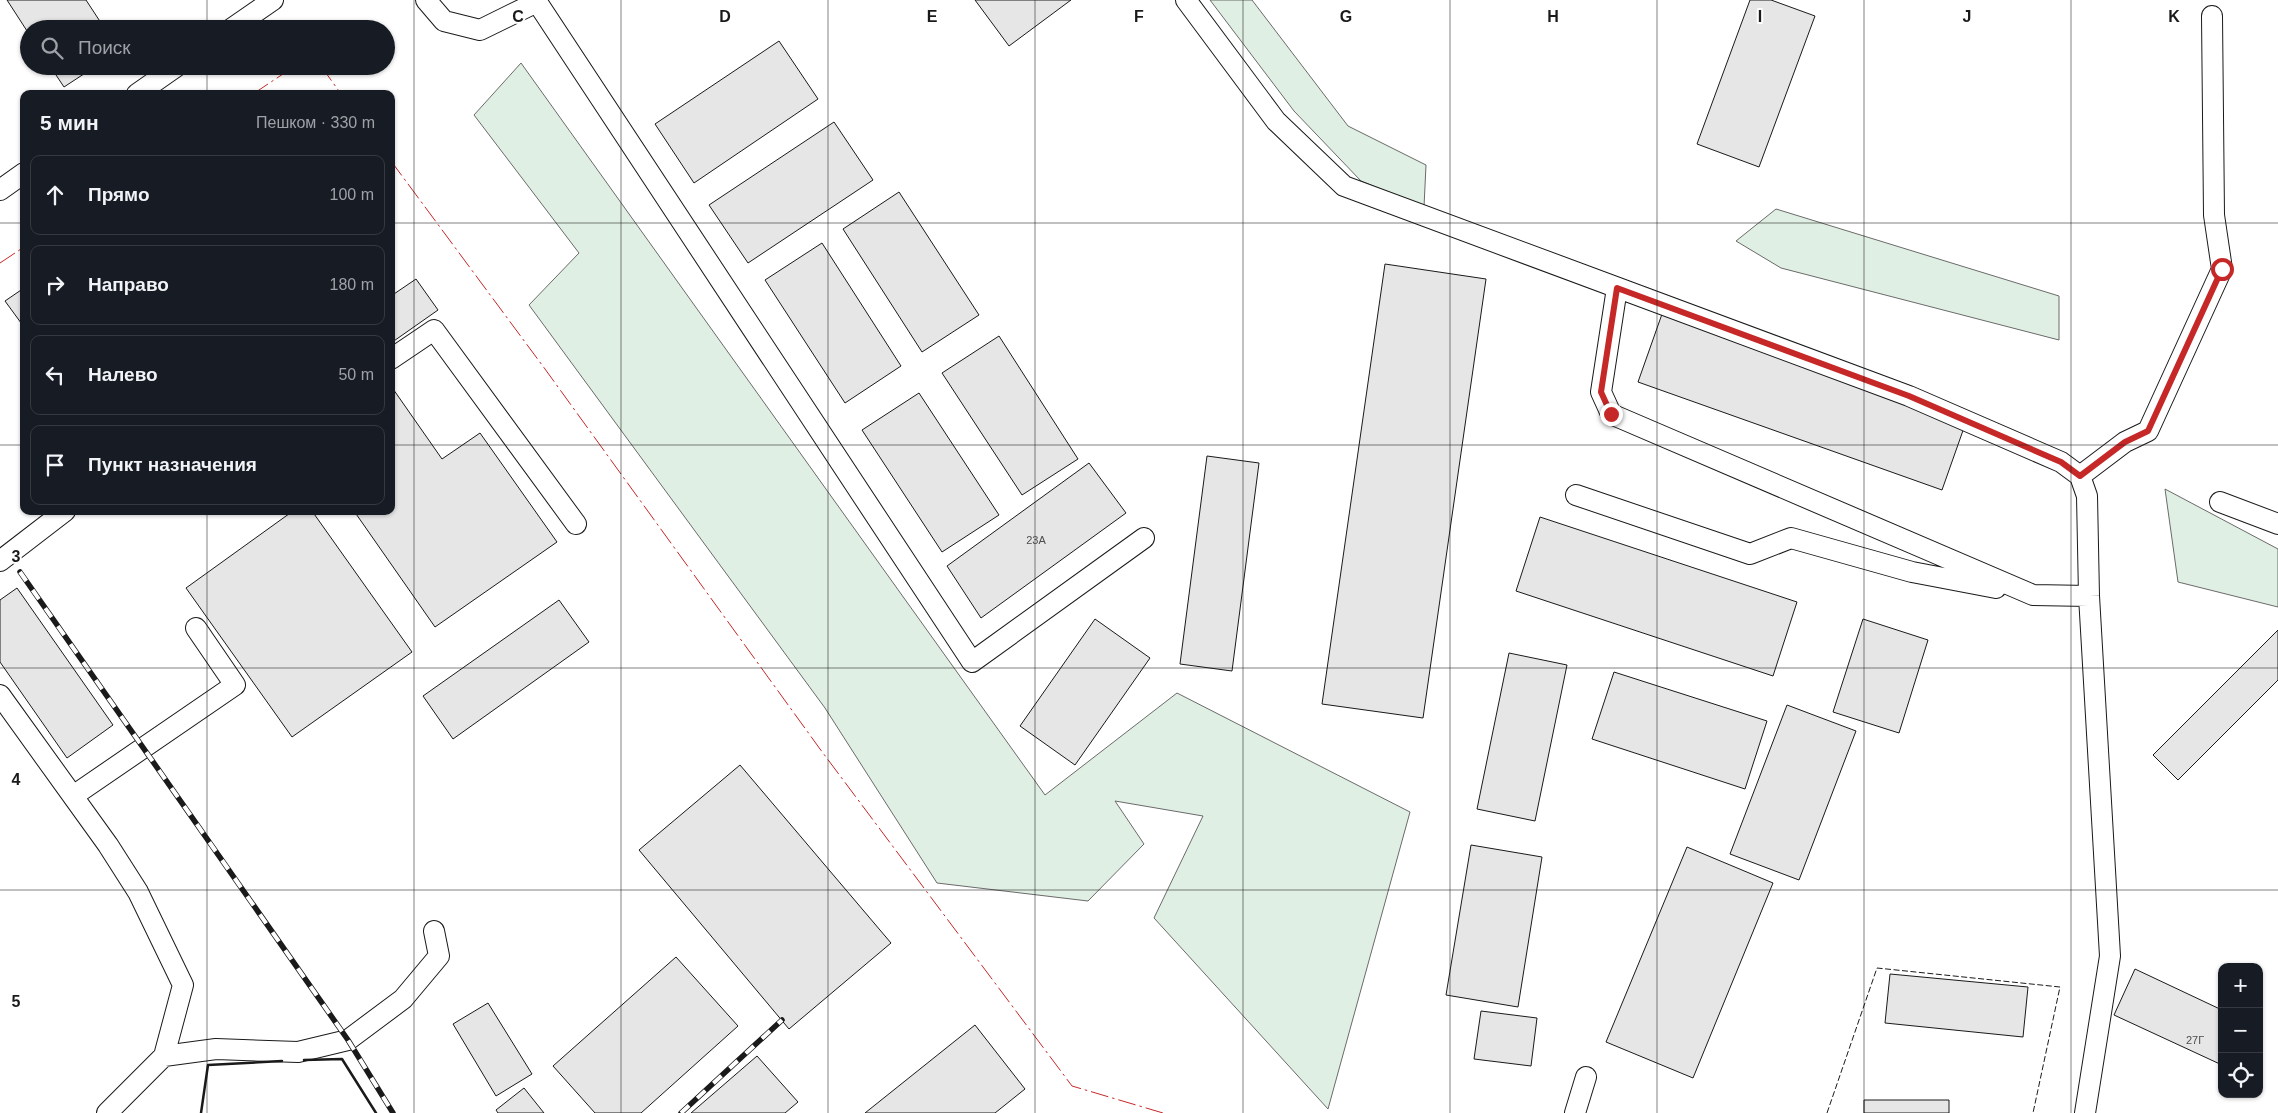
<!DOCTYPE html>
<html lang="ru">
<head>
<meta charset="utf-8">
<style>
  body { margin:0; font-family:Arial,sans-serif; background:#20242c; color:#f1f3f6 }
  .controls { position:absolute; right:15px; bottom:15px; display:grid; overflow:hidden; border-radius:10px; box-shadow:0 1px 4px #0004 }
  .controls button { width:45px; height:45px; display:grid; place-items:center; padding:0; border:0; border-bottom:1px solid #363941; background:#171b24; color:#f1f3f6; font:25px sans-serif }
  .stop { position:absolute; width:15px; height:15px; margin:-11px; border:4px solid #c62828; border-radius:50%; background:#fff }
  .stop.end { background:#c62828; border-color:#fff; box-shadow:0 1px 5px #0008 }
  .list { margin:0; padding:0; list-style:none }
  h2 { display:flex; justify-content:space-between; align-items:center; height:65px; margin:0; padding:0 20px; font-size:21px }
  h2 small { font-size:16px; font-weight:400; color:#9ea1a6 }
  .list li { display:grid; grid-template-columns:32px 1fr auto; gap:15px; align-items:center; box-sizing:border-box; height:80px; margin:0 10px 10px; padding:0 10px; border:1px solid #363941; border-radius:10px }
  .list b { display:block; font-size:19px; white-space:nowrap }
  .list em { font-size:16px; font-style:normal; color:#9ea1a6 }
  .icon { flex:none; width:28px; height:28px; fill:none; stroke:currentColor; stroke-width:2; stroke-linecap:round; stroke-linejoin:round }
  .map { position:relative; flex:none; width:2278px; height:1113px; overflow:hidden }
  .search { position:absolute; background:#171b24; box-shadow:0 1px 4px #0004; left:20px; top:20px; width:375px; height:55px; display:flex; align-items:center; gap:12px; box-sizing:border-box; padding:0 18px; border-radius:28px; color:#9ea1a6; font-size:19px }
  .panel { position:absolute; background:#171b24; box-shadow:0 1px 4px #0004; left:20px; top:90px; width:375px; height:425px; border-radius:10px }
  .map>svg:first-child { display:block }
  .green { fill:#e0efe3; stroke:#6a6a6a }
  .building { fill:#e6e6e6; stroke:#1a1a1a }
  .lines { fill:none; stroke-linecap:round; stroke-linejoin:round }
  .minor-casing { stroke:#1a1a1a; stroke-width:22 }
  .minor { stroke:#fff; stroke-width:20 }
  .rail-casing { stroke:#1a1a1a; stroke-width:5.5 }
  .rail { stroke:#fff; stroke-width:4; stroke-dasharray:11; stroke-linecap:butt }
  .fence { stroke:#1a1a1a; stroke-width:1; stroke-dasharray:6 2.5; stroke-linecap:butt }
  .wall { stroke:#1a1a1a; stroke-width:2.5 }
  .power { stroke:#c62828; stroke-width:1; stroke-dasharray:18 4 2.5 4; stroke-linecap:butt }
  .route { stroke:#c62828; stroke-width:6 }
  .grid { fill:none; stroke:#1a1a1a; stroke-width:1; stroke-opacity:0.55 }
  .labels { text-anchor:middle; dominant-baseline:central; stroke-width:4; stroke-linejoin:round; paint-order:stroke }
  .number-label { font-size:11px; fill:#4d4d4d }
  .grid-label { font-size:16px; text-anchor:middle; font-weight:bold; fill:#1a1a1a; stroke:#fff; stroke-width:4; stroke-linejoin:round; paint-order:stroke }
</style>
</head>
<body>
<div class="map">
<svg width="2278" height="1113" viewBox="0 0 2278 1113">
  <rect width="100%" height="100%" fill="#fff"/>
  <path class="green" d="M 1210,0 L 1252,0 L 1348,126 L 1426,165 L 1424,207 L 1361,181 L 1294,111 Z
    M 521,63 L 1045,795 L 1177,693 L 1410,812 L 1328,1109 L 1154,918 L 1203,816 L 1115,801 L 1144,844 L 1088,901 L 937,883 L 825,708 L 529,305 L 579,253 L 474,115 Z
    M 1776,209 L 2059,296 L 2059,340 L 1781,268 L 1736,241 Z
    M 2165,489 L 2278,549 L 2278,607 L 2178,582 Z"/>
  <path class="building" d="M 7,0 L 86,0 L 105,29 L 29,29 L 29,34 Z
    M 975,0 L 1071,0 L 1009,46 Z
    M 1750,0 L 1771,0 L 1815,16 L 1759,167 L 1697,144 Z
    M 779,41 L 818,99 L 694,183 L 655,124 Z
    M 50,66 L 96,66 L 64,87 Z
    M 834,122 L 873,180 L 748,263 L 709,205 Z
    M 899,192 L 979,315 L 922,352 L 843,229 Z
    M 822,243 L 901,366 L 845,403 L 765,280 Z
    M 1385,264 L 1486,279 L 1423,718 L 1322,704 Z
    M 416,279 L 438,310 L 391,343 L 391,296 Z
    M 24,288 L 24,327 L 5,301 Z
    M 1662,314 L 1966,422 L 1942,490 L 1638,382 Z
    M 999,336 L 1078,459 L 1022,495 L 942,373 Z
    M 391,386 L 442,459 L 480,433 L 557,542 L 435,627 L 354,511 L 391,511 Z
    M 919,393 L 999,515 L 942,552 L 862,430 Z
    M 1207,456 L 1259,463 L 1232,671 L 1180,664 Z
    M 1089,463 L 1126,513 L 981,618 L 947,566 Z
    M 293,511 L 312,511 L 412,652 L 292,737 L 186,588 Z
    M 1540,517 L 1797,602 L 1773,676 L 1516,591 Z
    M 17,588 L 113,725 L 67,758 L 0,662 L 0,600 Z
    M 559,600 L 589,642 L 453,739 L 423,696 Z
    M 1095,619 L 1150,658 L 1075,765 L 1020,726 Z
    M 1863,619 L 1928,640 L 1899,733 L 1833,712 Z
    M 2278,630 L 2278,680 L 2178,780 L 2153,755 Z
    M 1509,653 L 1567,665 L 1535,821 L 1477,809 Z
    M 1614,672 L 1767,721 L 1745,789 L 1592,739 Z
    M 1787,705 L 1856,731 L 1799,880 L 1730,854 Z
    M 740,765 L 891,943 L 789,1029 L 639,850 Z
    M 1471,845 L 1542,857 L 1518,1007 L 1446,995 Z
    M 1687,847 L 1773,883 L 1693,1078 L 1606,1042 Z
    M 676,957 L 738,1026 L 641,1113 L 595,1113 L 553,1066 Z
    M 2135,969 L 2222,1010 L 2222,1065 L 2114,1015 Z
    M 1890,974 L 2028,987 L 2023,1037 L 1885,1023 Z
    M 488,1003 L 532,1074 L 496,1096 L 453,1024 Z
    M 1481,1011 L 1537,1018 L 1531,1066 L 1474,1059 Z
    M 975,1025 L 1025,1089 L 995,1113 L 865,1113 Z
    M 757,1056 L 798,1102 L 785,1113 L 691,1113 Z
    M 524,1088 L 544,1113 L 498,1113 L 496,1110 Z
    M 1864,1100 L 1949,1100 L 1949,1113 L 1864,1113 Z"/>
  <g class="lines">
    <defs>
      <path id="minor" d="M 426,0 L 444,21 L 480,30 L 537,2 L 972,662 L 1144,538
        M 1186,0 L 1276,121 L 1344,186 L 1909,396 L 2061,462 L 2080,476 L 2087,496 L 2089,596 L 2110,956 L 2085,1113
        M 231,29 L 273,0
        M 137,94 L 177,66
        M 0,190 L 24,173
        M 1617,288 L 1601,392 L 1611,414 L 2033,595 L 2089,596
        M 391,359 L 434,330 L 576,524
        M 2080,476 L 2125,442 L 2148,431 L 2222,269 L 2214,215 L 2212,16
        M 1576,495 L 1750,554 L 1791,538 L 1912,572 L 1996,588
        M 2220,502 L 2278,524
        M 0,561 L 65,511
        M 0,695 L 108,845 L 138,892 L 183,985 L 164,1056 L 107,1113
        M 73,796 L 235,685 L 196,628
        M 164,1056 L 216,1049 L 298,1052 L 348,1040 L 403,999 L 439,956 L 434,931
        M 1575,1113 L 1586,1077"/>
    </defs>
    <use href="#minor" class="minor-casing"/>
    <use href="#minor" class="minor"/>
    <defs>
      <path id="rail" d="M 20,572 L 348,1040 L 393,1113
        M 681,1113 L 782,1020"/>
    </defs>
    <use href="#rail" class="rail-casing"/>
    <use href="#rail" class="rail"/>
    <path class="fence" d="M 1827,1113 L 1877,968 L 2060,987 L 2033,1113"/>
    <path class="wall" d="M 304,1060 L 342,1059 L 376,1113
      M 201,1113 L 208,1065 L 282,1061"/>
    <path class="power" d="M 321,66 L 341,94
      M 253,94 L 295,66
      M 391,161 L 545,369 L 820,749 L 1072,1086 L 1163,1113
      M 0,263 L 24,247"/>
  </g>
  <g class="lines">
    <path class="route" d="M 1611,414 L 1601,392 L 1617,288 L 1909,396 L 2061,462 L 2080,476 L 2125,442 L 2148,431 L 2222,269"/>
  </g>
  <path class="grid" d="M 207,0 L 207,29M 414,0 L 414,1113M 621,0 L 621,1113M 828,0 L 828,1113M 1035,0 L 1035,1113M 1243,0 L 1243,1113M 1450,0 L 1450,1113M 1657,0 L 1657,1113M 1864,0 L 1864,1113M 2071,0 L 2071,1113M 207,66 L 207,94M 0,223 L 24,223M 391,223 L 2278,223M 0,445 L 24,445M 391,445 L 2278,445M 207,511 L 207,1113M 0,668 L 2278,668M 0,890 L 2278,890"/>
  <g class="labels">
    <g class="number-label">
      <text x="1036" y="540">23А</text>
      <text x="2195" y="1040">27Г</text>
    </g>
  </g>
  <g class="grid-label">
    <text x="518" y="22">C</text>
    <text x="725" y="22">D</text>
    <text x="932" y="22">E</text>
    <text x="1139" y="22">F</text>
    <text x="1346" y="22">G</text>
    <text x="1553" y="22">H</text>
    <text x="1760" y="22">I</text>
    <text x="1967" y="22">J</text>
    <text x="2174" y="22">K</text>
    <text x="16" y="562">3</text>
    <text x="16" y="785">4</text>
    <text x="16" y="1007">5</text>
  </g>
</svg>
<div class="controls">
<button>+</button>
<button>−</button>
<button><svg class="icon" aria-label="locate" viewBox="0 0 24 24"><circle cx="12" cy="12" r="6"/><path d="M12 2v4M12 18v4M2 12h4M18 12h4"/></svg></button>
</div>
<div class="stop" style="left:2222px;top:269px"></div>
<div class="stop end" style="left:1611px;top:414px"></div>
<div class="search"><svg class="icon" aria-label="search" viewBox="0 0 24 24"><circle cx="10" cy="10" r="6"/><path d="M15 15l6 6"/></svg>Поиск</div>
<section class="panel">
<h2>5 мин<small>Пешком · 330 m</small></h2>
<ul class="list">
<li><svg class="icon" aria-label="ahead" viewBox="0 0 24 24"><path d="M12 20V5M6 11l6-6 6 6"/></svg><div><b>Прямо</b></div><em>100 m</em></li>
<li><svg class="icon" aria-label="right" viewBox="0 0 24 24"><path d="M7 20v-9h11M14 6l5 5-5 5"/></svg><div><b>Направо</b></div><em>180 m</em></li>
<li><svg class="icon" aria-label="left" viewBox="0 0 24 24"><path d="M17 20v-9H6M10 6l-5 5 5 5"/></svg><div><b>Налево</b></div><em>50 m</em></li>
<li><svg class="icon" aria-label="arrive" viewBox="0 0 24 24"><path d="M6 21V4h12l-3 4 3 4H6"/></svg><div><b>Пункт назначения</b></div></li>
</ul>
</section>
</div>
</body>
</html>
